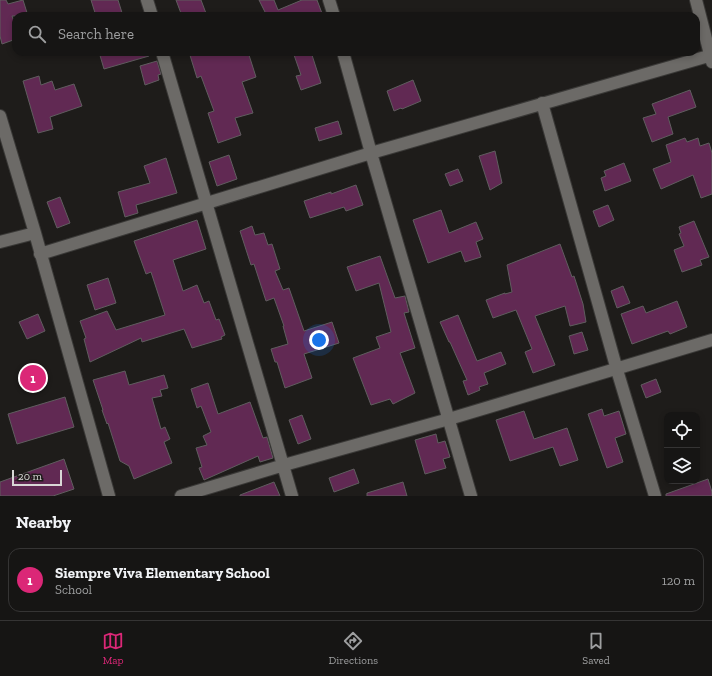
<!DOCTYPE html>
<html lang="en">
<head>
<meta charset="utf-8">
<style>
  body { margin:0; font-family:"Zilla Slab",serif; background:#232222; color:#f1f3f6 }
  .controls { position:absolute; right:12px; bottom:12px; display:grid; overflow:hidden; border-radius:8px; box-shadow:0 2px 6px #0003 }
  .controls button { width:36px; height:36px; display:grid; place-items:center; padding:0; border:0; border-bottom:1px solid #353434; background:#161514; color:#f1f3f6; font:20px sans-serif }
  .scale { position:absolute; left:12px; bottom:10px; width:50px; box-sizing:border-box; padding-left:4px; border:2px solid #d9d7d6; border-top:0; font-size:11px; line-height:14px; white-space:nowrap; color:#d9d7d6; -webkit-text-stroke:3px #1e1c1a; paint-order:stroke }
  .you { position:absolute; left:319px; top:340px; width:14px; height:14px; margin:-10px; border:3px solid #fff; border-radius:50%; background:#1a73e8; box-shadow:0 0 0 6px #1a73e833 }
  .badge { display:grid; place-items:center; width:26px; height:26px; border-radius:50%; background:#db2777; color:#fff; font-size:13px; font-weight:700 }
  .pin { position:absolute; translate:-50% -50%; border:2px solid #fff; box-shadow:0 1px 4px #0006 }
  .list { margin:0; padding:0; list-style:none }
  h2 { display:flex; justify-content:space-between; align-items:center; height:52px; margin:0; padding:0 16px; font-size:17px }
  h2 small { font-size:13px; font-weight:400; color:#9e9fa0 }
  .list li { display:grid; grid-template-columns:26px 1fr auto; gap:12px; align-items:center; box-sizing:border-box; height:64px; margin:0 8px 8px; padding:0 8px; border:1px solid #353434; border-radius:12px }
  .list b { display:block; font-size:15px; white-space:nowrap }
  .list p { margin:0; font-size:13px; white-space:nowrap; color:#9e9fa0 }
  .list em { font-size:13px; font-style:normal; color:#9e9fa0 }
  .icon { flex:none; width:22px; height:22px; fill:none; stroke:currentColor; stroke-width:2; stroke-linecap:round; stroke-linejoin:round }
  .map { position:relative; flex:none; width:712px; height:496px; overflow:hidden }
  .search { position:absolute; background:#161514; box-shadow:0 2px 6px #0003; left:12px; right:12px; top:12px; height:44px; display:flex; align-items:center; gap:10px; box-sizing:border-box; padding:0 14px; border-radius:12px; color:#9e9fa0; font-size:15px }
  .sheet { height:124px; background:#161514 }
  nav { display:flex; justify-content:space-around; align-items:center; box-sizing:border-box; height:56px; border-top:1px solid #353434; background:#161514; font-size:11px; color:#9e9fa0 }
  nav a { display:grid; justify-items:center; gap:2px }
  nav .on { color:#db2777 }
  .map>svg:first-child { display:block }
  .building { fill:#612953; stroke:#605d5f }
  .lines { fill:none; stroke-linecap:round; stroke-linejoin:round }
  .minor-casing { stroke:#3a3937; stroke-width:14 }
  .minor { stroke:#6c6a67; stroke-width:12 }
</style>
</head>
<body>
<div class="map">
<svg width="712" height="496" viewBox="0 0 712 496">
  <rect width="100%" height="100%" fill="#1e1c1a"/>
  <path class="building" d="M 0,0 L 6,0 L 8,4 L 23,0 L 28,16 L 12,16 L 16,26 L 16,39 L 2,44 L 0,36 Z
    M 91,0 L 118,0 L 123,16 L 96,16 Z
    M 176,0 L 201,0 L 207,16 L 182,16 Z
    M 259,0 L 274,0 L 278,10 L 302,0 L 317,0 L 323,16 L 264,16 L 266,14 Z
    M 99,52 L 148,52 L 149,56 L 104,69 Z
    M 189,52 L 248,52 L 256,77 L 242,82 L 253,113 L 235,118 L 241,135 L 218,143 L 208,113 L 214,111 L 201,76 L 197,78 Z
    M 293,52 L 311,52 L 321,83 L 301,90 L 296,76 L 301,75 Z
    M 157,61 L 161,74 L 158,75 L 159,80 L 145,85 L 140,66 Z
    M 39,76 L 41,85 L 52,81 L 55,90 L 74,84 L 82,106 L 50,117 L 53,129 L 38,133 L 23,81 Z
    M 413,80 L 421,101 L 402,109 L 401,108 L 394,111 L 387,91 Z
    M 690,90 L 696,107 L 668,117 L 673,134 L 652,142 L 643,118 L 656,114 L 652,104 Z
    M 338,121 L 342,134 L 319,141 L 315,128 Z
    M 685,138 L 687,142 L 698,138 L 700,146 L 709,143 L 712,153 L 712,194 L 701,198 L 693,175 L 661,189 L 653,169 L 671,162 L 666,145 Z
    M 495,151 L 502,183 L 490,190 L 479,156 Z
    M 229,155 L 237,179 L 217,186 L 209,162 Z
    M 166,158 L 177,193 L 136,205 L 138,213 L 125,217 L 118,192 L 150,183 L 144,166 Z
    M 624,163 L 631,181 L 605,191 L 601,178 L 606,176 L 604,171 Z
    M 458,169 L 463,181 L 450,186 L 445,174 Z
    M 356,185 L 363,205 L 346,211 L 344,207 L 310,218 L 304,201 L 331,192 L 331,194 Z
    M 60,197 L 70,223 L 57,228 L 47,202 Z
    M 608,205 L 614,220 L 599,227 L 593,211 Z
    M 441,210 L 449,233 L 476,222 L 483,239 L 476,242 L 481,257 L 465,262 L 461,251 L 428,263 L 413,220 Z
    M 197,220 L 206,249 L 173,260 L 183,291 L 197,285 L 204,303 L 209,301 L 216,320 L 219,319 L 225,335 L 221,337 L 222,339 L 192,348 L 184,329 L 142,342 L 141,338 L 90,362 L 84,339 L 86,338 L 80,321 L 107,311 L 116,330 L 165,315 L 151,272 L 146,274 L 134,241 Z
    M 694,221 L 709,257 L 700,260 L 702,265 L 682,272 L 674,250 L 684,246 L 679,234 L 681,233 L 679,227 Z
    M 252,226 L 255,235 L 264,233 L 268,245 L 272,244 L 280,269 L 275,271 L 283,290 L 289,288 L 304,331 L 332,322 L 339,343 L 304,354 L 312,378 L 285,388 L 277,362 L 275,362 L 271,349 L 288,344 L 283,326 L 284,326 L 274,298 L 266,301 L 254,264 L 251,265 L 240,231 Z
    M 560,244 L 572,277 L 574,276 L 583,304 L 586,322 L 570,326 L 565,306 L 535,316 L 555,365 L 533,373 L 525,352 L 532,349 L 516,310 L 493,318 L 486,300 L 505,293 L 505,294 L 512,292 L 507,265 Z
    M 380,256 L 395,298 L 405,296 L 409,312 L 404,313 L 415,348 L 400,353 L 415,393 L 393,404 L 390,399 L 371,405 L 353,358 L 380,348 L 376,337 L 391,332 L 379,283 L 356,291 L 347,267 Z
    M 108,278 L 116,303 L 95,310 L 87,285 Z
    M 623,286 L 630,303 L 617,308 L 611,291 Z
    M 677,301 L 687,327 L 670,334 L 668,331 L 632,344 L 621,314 L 643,306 L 646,313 Z
    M 38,314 L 45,331 L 27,339 L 19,322 Z
    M 458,315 L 477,361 L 501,352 L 506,364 L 484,373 L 488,384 L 479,387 L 480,390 L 468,395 L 463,381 L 467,380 L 450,342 L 449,342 L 440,322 Z
    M 582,332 L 588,350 L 574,354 L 569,336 Z
    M 125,371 L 129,385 L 164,375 L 168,388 L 160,390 L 162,396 L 152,398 L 161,429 L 165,427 L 170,439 L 164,442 L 172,463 L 134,479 L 129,466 L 120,461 L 108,423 L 107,424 L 102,410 L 103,410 L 93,380 Z
    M 656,379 L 661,392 L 646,398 L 641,385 Z
    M 208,383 L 218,414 L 250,402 L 263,438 L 267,437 L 273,458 L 260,462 L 258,456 L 204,480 L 199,468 L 202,467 L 196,448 L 207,445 L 203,436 L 211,432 L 201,406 L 197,408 L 191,389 Z
    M 65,397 L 74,427 L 17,444 L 8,414 Z
    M 602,409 L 604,416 L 619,411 L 626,434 L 615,438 L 623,462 L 607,468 L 588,414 Z
    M 524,411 L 534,439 L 567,428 L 578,460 L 560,466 L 553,447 L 510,461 L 496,420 Z
    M 302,415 L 311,439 L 298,444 L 289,420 Z
    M 436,434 L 438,443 L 445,441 L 450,457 L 443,459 L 446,468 L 425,474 L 415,440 Z
    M 64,459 L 74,489 L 53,496 L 0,496 L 0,482 Z
    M 354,469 L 359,483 L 334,492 L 329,478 Z
    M 708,479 L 712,492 L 712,496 L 666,496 L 666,494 Z
    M 274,482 L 280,496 L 240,496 L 240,495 Z
    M 403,482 L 407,496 L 367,496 L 367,493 Z"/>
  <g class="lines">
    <defs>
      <path id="minor" d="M 147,0 L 152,16
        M 329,0 L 334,16
        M 696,0 L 712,62
        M 162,52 L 292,496
        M 343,52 L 371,153 L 471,496
        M 542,103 L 617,370 L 655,496
        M 0,116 L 35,233 L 109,496
        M 0,242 L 35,233
        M 40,254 L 371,153 L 712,55
        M 181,496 L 284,465 L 449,419 L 712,340"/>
    </defs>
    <use href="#minor" class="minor-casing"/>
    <use href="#minor" class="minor"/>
  </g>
</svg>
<div class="controls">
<button><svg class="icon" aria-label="locate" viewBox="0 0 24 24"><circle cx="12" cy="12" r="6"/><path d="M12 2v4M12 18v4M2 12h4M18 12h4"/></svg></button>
<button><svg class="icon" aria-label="layers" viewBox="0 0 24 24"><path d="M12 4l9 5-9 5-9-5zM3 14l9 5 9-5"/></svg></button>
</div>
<div class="scale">20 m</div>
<div class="you"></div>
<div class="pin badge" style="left:33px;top:378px">1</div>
<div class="search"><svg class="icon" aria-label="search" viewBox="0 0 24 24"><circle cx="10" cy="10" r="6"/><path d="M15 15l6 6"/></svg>Search here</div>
</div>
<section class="sheet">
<h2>Nearby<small></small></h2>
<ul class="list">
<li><span class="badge">1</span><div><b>Siempre Viva Elementary School</b><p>School</p></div><em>120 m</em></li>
</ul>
</section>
<nav>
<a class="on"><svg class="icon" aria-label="map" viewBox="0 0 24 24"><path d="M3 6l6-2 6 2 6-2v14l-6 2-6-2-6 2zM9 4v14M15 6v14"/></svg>Map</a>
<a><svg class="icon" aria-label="directions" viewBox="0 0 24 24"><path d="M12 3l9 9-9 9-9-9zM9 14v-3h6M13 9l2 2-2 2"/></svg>Directions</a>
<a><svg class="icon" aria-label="saved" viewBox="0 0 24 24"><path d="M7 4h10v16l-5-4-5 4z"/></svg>Saved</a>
</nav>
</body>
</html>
